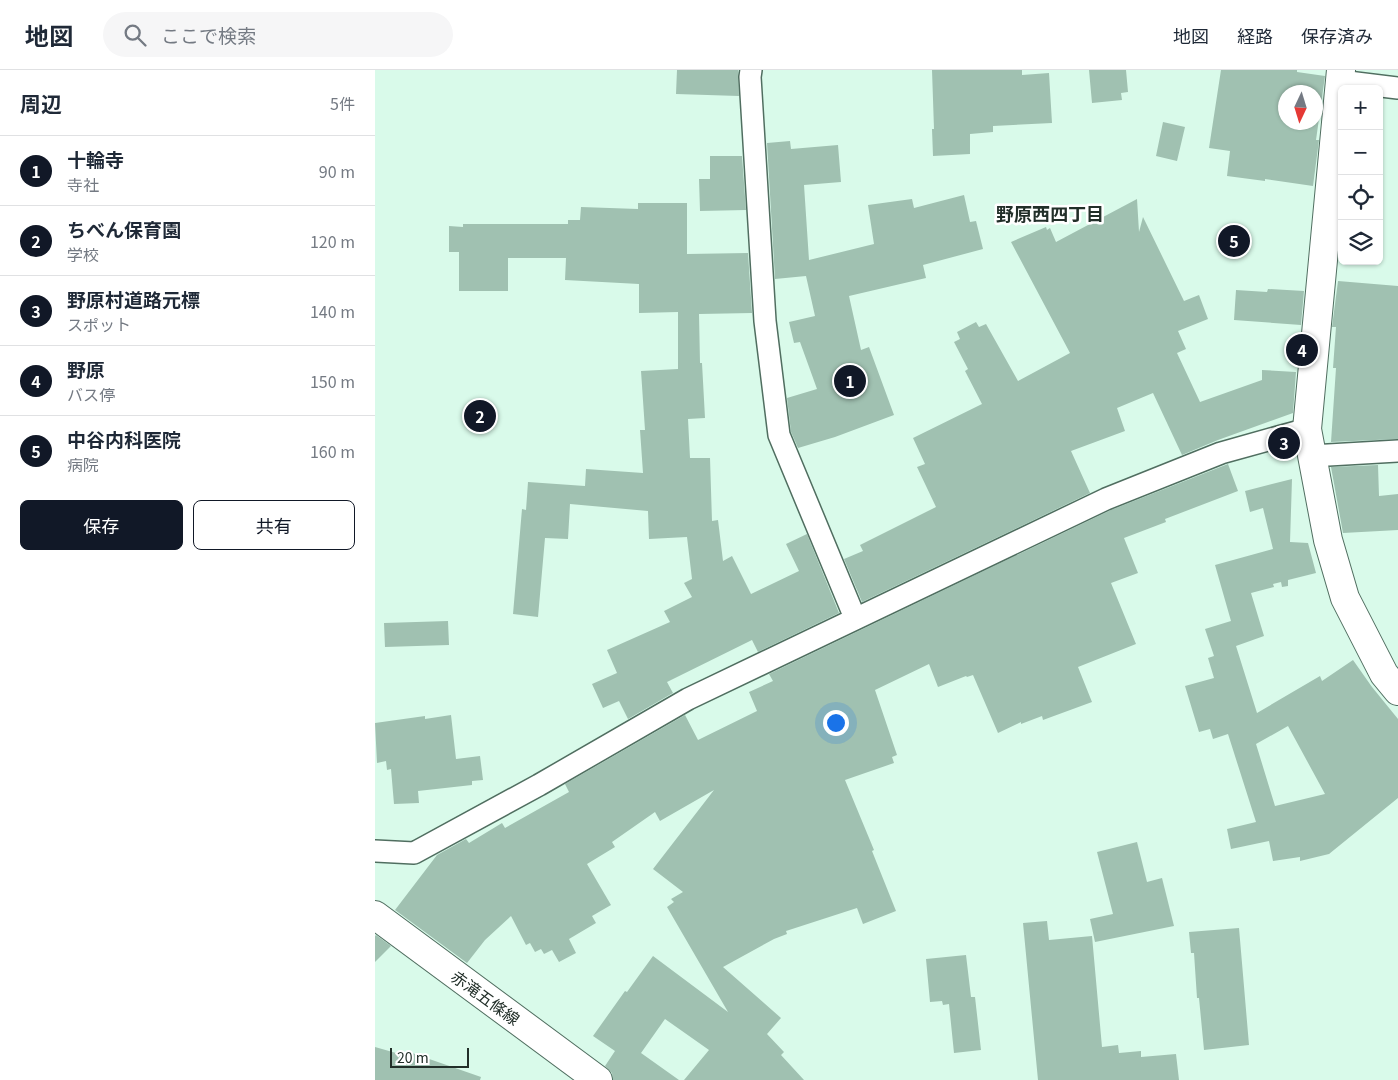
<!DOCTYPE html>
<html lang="ja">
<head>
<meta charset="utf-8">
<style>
  body { margin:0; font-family:Georgia,"Noto Sans JP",serif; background:#f6f6f7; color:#1f2937 }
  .controls { position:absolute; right:15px; top:15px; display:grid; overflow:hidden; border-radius:8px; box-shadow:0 1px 4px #0004 }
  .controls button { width:45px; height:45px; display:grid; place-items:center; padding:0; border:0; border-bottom:1px solid #e0e1e3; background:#fff; color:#1f2937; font:25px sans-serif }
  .compass { position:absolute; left:903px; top:15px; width:45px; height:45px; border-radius:50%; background:#fff; box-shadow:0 1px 4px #0004; rotate:184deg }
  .scale { position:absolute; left:15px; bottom:12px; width:79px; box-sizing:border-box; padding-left:5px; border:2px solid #222f29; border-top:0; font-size:14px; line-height:18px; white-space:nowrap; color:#222f29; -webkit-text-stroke:4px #fff; paint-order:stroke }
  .you { position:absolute; left:460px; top:652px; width:18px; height:18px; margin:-12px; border:4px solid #fff; border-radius:50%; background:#1a73e8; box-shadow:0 0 0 8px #1a73e833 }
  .badge { display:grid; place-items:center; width:32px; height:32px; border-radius:50%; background:#111827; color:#fff; font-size:16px; font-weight:700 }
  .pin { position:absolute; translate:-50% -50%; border:2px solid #fff; box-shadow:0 1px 5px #0006 }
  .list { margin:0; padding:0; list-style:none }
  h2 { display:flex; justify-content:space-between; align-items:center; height:65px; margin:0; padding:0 20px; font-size:21px }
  h2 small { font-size:16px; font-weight:400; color:#747a83 }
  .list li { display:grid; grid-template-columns:32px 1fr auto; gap:15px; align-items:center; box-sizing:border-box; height:70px; padding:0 20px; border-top:1px solid #e0e1e3 }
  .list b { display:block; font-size:19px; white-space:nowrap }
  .list p { margin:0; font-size:16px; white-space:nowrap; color:#747a83 }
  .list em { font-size:16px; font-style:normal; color:#747a83 }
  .actions { display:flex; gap:10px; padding:15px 20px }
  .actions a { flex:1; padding:11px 0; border:1px solid #111827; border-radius:8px; text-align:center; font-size:18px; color:#111827 }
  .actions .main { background:#111827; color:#fff }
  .icon { flex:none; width:28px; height:28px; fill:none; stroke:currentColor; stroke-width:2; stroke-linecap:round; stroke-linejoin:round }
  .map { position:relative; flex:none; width:1023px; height:1010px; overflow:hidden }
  header { display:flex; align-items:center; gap:30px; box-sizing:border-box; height:70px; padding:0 25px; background:#fff; border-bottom:1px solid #e0e1e3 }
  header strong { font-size:24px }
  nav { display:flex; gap:28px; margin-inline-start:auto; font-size:18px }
  .search { width:350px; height:45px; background:#f6f6f7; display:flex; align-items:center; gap:12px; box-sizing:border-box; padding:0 18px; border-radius:28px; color:#747a83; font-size:19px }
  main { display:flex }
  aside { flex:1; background:#fff }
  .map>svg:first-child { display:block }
  .building { fill:#a0c1b1; fill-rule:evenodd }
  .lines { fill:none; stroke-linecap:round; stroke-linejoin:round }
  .street-casing { stroke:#506e60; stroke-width:24 }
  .secondary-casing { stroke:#506e60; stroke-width:30 }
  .street { stroke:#fff; stroke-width:21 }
  .secondary { stroke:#fff; stroke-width:28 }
  .labels { text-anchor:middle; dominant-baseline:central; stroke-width:5; stroke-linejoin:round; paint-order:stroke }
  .street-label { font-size:16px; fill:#222f29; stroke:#fff }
  .neighbourhood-label { font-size:18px; font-weight:bold; fill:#222f29; stroke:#fff }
</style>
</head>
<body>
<header>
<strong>地図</strong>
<div class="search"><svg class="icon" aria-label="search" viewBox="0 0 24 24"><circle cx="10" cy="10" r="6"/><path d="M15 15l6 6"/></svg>ここで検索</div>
<nav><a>地図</a><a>経路</a><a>保存済み</a></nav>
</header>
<main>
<aside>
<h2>周辺<small>5件</small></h2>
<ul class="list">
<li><span class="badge">1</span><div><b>十輪寺</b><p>寺社</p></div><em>90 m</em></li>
<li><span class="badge">2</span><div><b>ちべん保育園</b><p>学校</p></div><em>120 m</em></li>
<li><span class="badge">3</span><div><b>野原村道路元標</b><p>スポット</p></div><em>140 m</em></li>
<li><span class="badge">4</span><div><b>野原</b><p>バス停</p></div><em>150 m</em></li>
<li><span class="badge">5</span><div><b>中谷内科医院</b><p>病院</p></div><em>160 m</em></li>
</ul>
<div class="actions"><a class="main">保存</a><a>共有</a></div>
</aside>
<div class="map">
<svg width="1023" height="1010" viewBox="0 0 1023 1010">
  <rect width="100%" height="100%" fill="#d9faea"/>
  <path class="building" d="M 302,0 L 363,0 L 364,26 L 301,24 Z
    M 557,0 L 647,0 L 647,5 L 674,3 L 677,53 L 618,56 L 618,62 L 595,64 L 595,84 L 558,86 L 557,59 L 559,59 Z
    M 714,0 L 751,0 L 753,22 L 746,23 L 747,30 L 717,33 Z
    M 846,0 L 922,0 L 922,2 L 950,6 L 941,70 L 944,70 L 938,116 L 890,109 L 890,111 L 852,106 L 855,81 L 834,78 ZM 910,22 L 940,22 L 940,52 L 910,52 Z
    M 788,52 L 810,57 L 802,91 L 781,86 Z
    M 415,71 L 416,79 L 463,75 L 466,112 L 429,115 L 434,190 L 499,174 L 493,135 L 537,129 L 539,138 L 589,125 L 595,152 L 601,151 L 608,179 L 548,195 L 551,208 L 474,226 L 486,280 L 494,277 L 519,345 L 460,367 L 423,378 L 416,362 L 412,328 L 442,319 L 425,272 L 419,273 L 414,252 L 440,246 L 431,206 L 400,209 L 392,73 Z
    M 335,86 L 367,86 L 371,140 L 325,141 L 324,109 L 335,109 Z
    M 762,129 L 764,162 L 768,147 L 809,231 L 824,225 L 833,249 L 803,261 L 811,279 L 802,283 L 825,332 L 887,310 L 887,300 L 921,302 L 918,343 L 843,370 L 807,385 L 778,323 L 742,338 L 750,361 L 696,381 L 715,423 L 487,532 L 469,489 L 488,481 L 485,475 L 561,437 L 542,397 L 550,394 L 538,368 L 607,334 L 590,301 L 593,299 L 579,272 L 585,269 L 582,262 L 601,252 L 604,257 L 611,254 L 643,311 L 695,283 L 636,172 L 671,157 L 672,160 L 675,158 L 681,172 Z
    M 263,133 L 312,133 L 312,184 L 373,183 L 377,243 L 324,244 L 325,293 L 327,293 L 330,348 L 313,349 L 315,388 L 335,388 L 337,451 L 343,450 L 348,491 L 357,486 L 376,524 L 424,501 L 411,474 L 432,464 L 464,543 L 383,582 L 377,570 L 292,612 L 298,623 L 253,649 L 244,631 L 228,638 L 217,614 L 242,603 L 232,580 L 295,552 L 289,541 L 317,527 L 309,513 L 317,509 L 312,467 L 274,469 L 273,441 L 195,434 L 193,469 L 170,468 L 163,547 L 138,544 L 147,439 L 151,440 L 153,412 L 210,416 L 211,399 L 268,403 L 265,360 L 270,360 L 266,301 L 303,299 L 303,242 L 264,243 L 264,214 L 190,210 L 191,188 L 133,188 L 133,221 L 84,221 L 84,182 L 74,182 L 74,156 L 88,157 L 88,154 L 193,154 L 193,150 L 205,150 L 206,137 L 263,139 Z
    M 963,211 L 1023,216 L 1023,369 L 956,372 L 961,298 L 958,298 L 961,257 L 957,257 Z
    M 893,219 L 929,221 L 926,255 L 859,250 L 861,220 L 892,222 Z
    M 853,394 L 863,421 L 790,449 L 791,452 L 749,468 L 763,503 L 736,513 L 761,574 L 703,597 L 717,632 L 668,650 L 667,646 L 646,654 L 646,652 L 623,663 L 598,605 L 592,607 L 591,606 L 563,617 L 554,594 L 500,620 L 522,685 L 517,687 L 519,693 L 470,710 L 499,780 L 497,781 L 521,841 L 488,854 L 482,838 L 411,861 L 412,864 L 399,869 L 348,897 L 406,948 L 392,964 L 409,982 L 406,985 L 429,1010 L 309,1010 L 334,980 L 290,949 L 266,983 L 304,1010 L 238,1010 L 237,1003 L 230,996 L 240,981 L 218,966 L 250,921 L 252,922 L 278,886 L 353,942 L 292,837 L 299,832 L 296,829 L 308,822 L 278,799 L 339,720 L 285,751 L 280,742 L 237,772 L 240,777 L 212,794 L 236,835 L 217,846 L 221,853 L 194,869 L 201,883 L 184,892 L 177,880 L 169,884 L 166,879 L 160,882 L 155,873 L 151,875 L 136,846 L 110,870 L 92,893 L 20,840 L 62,785 L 91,769 L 94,773 L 127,753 L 130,758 L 194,722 L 190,714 L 310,645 L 323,670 L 382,641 L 374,622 L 398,611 L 394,604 L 736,440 Z
    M 1003,395 L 1004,426 L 1023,424 L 1023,460 L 968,463 L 956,397 Z
    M 917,409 L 915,472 L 933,473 L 941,503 L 913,510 L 913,516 L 907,517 L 906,512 L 898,514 L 899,517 L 876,523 L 889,566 L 861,576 L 882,643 L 945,606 L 947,611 L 978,590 L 997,617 L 1023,649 L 1023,728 L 954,784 L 925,791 L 925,787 L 898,791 L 894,771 L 856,779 L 852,759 L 881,752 L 853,664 L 838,669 L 835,659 L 824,662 L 810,616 L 839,608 L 833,588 L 839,586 L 830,559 L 856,551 L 840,495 L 898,479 L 888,438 L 875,442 L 870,421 ZM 913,656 L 950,724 L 900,736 L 881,674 Z
    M 73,551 L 74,575 L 10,577 L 9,553 Z
    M 76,645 L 81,689 L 105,686 L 108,710 L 97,711 L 97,715 L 43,721 L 44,733 L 19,734 L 16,699 L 12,700 L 11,691 L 2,693 L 0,653 L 50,646 L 50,649 Z
    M 762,772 L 772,812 L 787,808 L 799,856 L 720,872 L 715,849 L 738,844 L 722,782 Z
    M 672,851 L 674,870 L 717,866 L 727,977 L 743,975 L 744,983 L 766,981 L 766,987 L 801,984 L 804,1010 L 663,1010 L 648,853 Z
    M 864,858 L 874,975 L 829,980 L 824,928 L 822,928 L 819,883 L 816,883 L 814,862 Z
    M 1,865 L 16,876 L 0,892 L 0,866 Z
    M 591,885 L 596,927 L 600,927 L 606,980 L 579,983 L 574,934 L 568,935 L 567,931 L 555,932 L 551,889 Z
    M 0,977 L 35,987 L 37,983 L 106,1007 L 105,1010 L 0,1010 Z"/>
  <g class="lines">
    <defs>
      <path id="street" d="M 376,0 L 375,7 L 390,251 L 404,365 L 480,548
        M 965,11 L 1023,18
        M 936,386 L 1023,381
        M 0,781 L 39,783 L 164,715 L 313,629 L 731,429 L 846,383 L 932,359"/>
      <path id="secondary" d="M 966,0 L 932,359 L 953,470 L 970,528 L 1009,604 L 1023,621
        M 0,845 L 223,1010"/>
    </defs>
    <use href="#street" class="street-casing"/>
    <use href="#secondary" class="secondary-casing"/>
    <use href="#street" class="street"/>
    <use href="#secondary" class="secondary"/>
  </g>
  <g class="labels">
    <g class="street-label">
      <text transform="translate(111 927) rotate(36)">赤滝五條線</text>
    </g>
    <g class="neighbourhood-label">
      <text x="675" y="143">野原西四丁目</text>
    </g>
  </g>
</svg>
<div class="controls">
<button>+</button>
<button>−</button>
<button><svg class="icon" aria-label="locate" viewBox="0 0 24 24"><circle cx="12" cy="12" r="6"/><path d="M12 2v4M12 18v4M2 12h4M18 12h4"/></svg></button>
<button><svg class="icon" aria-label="layers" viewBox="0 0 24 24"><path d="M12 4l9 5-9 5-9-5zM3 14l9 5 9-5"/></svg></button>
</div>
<svg class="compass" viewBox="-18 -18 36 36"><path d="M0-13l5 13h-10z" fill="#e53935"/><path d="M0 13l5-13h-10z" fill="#747a83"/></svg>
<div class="scale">20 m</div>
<div class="you"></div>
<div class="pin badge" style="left:475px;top:311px">1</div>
<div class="pin badge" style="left:105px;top:346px">2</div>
<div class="pin badge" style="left:909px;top:373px">3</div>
<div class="pin badge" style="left:927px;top:280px">4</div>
<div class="pin badge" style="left:859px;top:171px">5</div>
</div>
</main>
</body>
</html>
